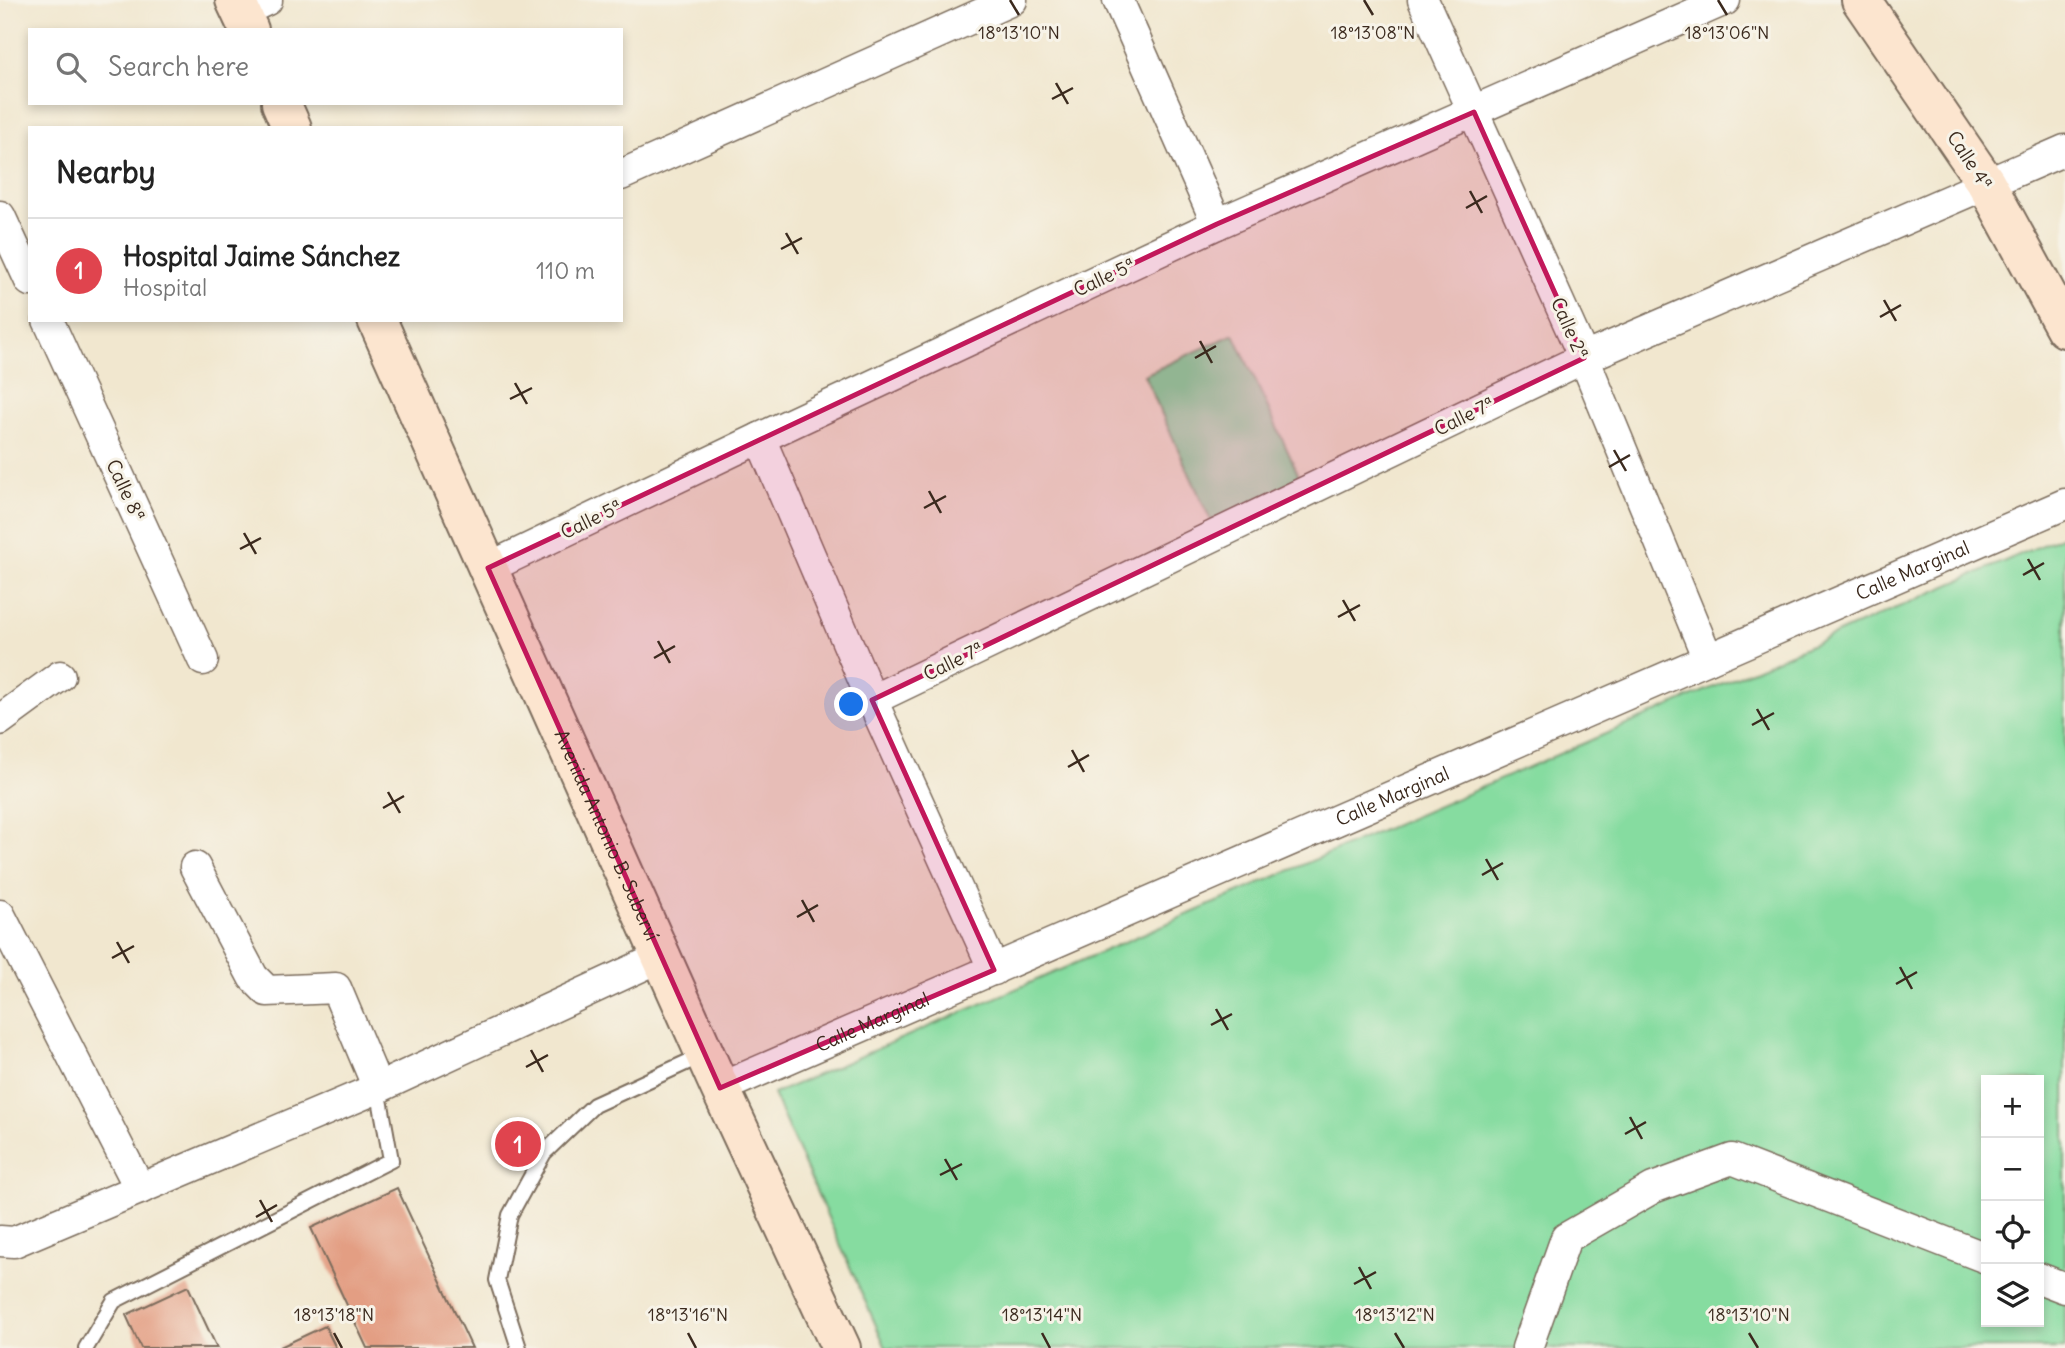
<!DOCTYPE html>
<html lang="en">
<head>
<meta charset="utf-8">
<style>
  body { margin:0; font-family:Delius,sans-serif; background:#f6f6f6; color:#222 }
  .controls { position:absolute; right:21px; bottom:21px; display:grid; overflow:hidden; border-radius:0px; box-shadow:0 4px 10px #0003 }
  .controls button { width:63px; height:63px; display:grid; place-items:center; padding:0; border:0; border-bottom:2px solid #e0e0e0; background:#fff; color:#222; font:35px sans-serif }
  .you { position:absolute; left:852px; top:705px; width:24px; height:24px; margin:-18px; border:5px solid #fff; border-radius:50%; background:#1a73e8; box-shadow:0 0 0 10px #1a73e833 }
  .badge { display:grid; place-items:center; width:46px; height:46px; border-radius:50%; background:#c8321e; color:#fff; font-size:23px; font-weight:700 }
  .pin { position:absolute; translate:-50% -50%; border:4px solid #fff; box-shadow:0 2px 7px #0006 }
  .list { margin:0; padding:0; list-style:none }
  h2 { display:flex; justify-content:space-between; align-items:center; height:91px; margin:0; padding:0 28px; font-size:30px }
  h2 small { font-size:23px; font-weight:400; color:#767676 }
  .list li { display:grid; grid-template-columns:46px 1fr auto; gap:21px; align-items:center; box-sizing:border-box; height:105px; padding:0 28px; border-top:2px solid #e0e0e0 }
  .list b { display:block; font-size:26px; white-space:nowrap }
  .list p { margin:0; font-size:23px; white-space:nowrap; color:#767676 }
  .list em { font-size:23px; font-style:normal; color:#767676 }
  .icon { flex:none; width:38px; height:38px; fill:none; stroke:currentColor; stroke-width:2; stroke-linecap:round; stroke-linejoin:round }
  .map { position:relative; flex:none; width:2065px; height:1348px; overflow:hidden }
  .search { position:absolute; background:#fff; box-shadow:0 4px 10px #0003; left:28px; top:28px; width:595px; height:77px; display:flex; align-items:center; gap:18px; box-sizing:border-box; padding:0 24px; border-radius:0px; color:#767676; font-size:26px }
  .panel { position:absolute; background:#fff; box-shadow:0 4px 10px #0003; left:28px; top:126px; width:595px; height:196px; border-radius:0px }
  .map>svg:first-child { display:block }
  .green { fill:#86dca0; stroke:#60835f; stroke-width:2; fill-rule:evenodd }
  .building { fill:#e39e83 }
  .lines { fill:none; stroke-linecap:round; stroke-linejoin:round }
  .lane-casing { stroke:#7b6c5c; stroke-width:18 }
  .street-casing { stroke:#7b6c5c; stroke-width:33 }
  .secondary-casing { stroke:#7b6c5c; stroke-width:42 }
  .lane { stroke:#fff; stroke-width:14 }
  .street { stroke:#fff; stroke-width:30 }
  .secondary { stroke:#fce5cf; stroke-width:38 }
  .marked { fill:#c2185b; fill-opacity:0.2; stroke:#c2185b; stroke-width:5; stroke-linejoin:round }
  .ticks { fill:none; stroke:#3b2a1e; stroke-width:2.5 }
  .labels { text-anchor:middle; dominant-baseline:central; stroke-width:6; stroke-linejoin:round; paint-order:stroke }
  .street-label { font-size:19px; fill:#3b2a1e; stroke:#f7f3e8 }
  .ticks-label { font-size:18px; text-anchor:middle; fill:#3b2a1e; stroke:#f7f3e8; stroke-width:6; stroke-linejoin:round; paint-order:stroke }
</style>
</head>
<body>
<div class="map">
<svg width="2065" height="1348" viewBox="0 0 2065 1348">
  <rect width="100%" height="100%" fill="#f7f3e8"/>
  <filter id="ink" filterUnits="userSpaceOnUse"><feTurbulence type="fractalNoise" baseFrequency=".0143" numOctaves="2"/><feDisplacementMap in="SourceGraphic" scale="14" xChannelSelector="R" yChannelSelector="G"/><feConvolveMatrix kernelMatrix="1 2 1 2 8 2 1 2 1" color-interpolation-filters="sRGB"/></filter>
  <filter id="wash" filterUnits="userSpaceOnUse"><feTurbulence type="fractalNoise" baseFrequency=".00686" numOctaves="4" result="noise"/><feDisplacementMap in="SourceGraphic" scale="28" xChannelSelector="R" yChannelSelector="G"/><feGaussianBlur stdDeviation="1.57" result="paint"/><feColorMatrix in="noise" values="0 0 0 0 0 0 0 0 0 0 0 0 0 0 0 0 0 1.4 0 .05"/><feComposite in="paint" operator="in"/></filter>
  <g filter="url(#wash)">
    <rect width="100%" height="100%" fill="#f1e7cf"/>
    <path class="green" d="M 1234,334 L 1301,480 L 1211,521 L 1144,375 Z
      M 2065,535 L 2065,1348 L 886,1348 L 773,1094 ZM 1986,1080 L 2039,1080 L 2039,1322 L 1986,1322 Z"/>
    <g id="blocks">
      <path class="building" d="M 397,1188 L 472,1348 L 367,1348 L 311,1228 Z
        M 188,1286 L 217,1348 L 141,1348 L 126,1315 Z
        M 325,1326 L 336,1348 L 278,1348 Z"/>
    </g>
  </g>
  <g filter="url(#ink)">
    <use href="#blocks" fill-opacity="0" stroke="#7b6c5c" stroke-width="2"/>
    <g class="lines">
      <defs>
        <path id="lane" d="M 86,1348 L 114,1301 L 391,1160 L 378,1088
          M 519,1348 L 497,1280 L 510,1215 L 544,1153 L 594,1105 L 703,1055"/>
        <g id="street">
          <path d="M 1118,0 L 1217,224"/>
          <path d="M 1423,0 L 1584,358 L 1708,659"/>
          <path d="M 241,12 L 267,0"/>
          <path d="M 621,175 L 1012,0"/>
          <path d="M 0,216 L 30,281"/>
          <path d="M 48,320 L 203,660"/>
          <path d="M 760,438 L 872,700 L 994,970"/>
          <path d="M 488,568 L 760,438 L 1217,224 L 1725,0"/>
          <path d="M 872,700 L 1584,358 L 2065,150"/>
          <path d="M 0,720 L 60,676"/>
          <path d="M 195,867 L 253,977 L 267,991 L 336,988 L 378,1088"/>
          <path d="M 0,915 L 140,1189"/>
          <path id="s1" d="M 720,1088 L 2065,504"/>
          <path d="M 0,1241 L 14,1242 L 378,1088 L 663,956"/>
          <path d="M 2039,1278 L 2065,1288"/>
          <path d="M 1527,1348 L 1566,1238 L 1653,1188 L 1732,1159 L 1986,1258"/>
        </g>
        <g id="secondary">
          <path d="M 235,0 L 249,30"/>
          <path d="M 1861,0 L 1986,183 L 2065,328"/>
          <path d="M 281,103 L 292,128"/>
          <path id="s2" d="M 377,320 L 720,1088 L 841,1348"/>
        </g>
      </defs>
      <use href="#lane" class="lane-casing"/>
      <use href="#street" class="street-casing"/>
      <use href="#secondary" class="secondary-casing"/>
      <use href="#lane" class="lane"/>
      <use href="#street" class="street"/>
      <use href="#secondary" class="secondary"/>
    </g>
  </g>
  <path class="marked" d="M 1474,112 L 1584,358 L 872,700 L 994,970 L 720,1088 L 488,568 L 1217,224 Z"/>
  <path class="ticks" d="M 1010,0 L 1019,15M 1364,0 L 1373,15M 1718,0 L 1727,15M 1056,83 L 1068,104M 1052,99 L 1073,88M 1470,191 L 1482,213M 1466,208 L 1487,196M 786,233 L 798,254M 781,249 L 802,238M 1884,300 L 1896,321M 1880,317 L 1901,305M 1200,341 L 1212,363M 1195,358 L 1216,346M 515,383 L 527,404M 510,399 L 532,388M 1614,450 L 1626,471M 1609,467 L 1630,455M 929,491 L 941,513M 924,508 L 946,496M 244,533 L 256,554M 240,549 L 261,538M 2028,559 L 2040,580M 2023,575 L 2044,563M 1343,600 L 1355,621M 1338,617 L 1360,605M 658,641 L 670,663M 654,658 L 675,646M 1757,709 L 1769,730M 1752,725 L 1774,713M 1072,750 L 1084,772M 1068,767 L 1089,755M 388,792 L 400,813M 383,808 L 404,796M 1486,859 L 1498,880M 1482,875 L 1503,863M 802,900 L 814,922M 797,917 L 818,905M 117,942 L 129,963M 112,958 L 134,946M 1900,967 L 1912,989M 1896,984 L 1917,972M 1216,1009 L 1228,1030M 1211,1025 L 1232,1014M 531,1050 L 543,1072M 526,1067 L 548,1055M 1630,1117 L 1642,1139M 1625,1134 L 1646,1122M 945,1159 L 957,1180M 940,1175 L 962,1164M 260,1200 L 272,1222M 256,1217 L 277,1205M 1359,1267 L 1371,1289M 1354,1284 L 1376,1272M 334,1333 L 342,1348M 688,1333 L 696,1348M 1042,1333 L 1050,1348M 1395,1333 L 1404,1348M 1749,1333 L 1758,1348"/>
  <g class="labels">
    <g class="street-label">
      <text transform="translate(1970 160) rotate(57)">Calle 4ª</text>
      <text transform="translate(1104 277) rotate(-25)">Calle 5ª</text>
      <text transform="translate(1570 328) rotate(66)">Calle 2ª</text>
      <text transform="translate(1464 416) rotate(-26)">Calle 7ª</text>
      <text transform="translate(126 490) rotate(65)">Calle 8ª</text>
      <text transform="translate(591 519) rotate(-26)">Calle 5ª</text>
      <text stroke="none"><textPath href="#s1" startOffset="1300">Calle Marginal</textPath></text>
      <text transform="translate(953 661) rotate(-26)">Calle 7ª</text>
      <text stroke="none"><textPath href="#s1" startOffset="733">Calle Marginal</textPath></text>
      <text stroke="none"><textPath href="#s2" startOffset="564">Avenida Antonio B. Suberví</textPath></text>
      <text stroke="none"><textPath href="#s1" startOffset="166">Calle Marginal</textPath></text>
    </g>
  </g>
  <g class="ticks-label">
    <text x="1019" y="39">18°13'10"N</text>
    <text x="1373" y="39">18°13'08"N</text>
    <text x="1727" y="39">18°13'06"N</text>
    <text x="334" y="1321">18°13'18"N</text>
    <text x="688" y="1321">18°13'16"N</text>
    <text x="1042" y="1321">18°13'14"N</text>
    <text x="1395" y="1321">18°13'12"N</text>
    <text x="1749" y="1321">18°13'10"N</text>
  </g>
</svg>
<div class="controls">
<button>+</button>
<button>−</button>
<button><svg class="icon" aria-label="locate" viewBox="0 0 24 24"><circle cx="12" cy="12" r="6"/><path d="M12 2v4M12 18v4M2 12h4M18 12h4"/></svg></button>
<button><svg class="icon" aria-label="layers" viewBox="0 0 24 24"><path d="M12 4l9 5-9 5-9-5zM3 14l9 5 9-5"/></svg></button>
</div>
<div class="you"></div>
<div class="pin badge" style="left:518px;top:1144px;background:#e0444e">1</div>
<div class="search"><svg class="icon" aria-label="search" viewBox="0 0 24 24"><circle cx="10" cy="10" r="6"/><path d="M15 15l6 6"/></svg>Search here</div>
<section class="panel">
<h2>Nearby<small></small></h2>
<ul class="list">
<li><span class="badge" style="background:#e0444e">1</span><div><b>Hospital Jaime Sánchez</b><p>Hospital</p></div><em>110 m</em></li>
</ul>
</section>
</div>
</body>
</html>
